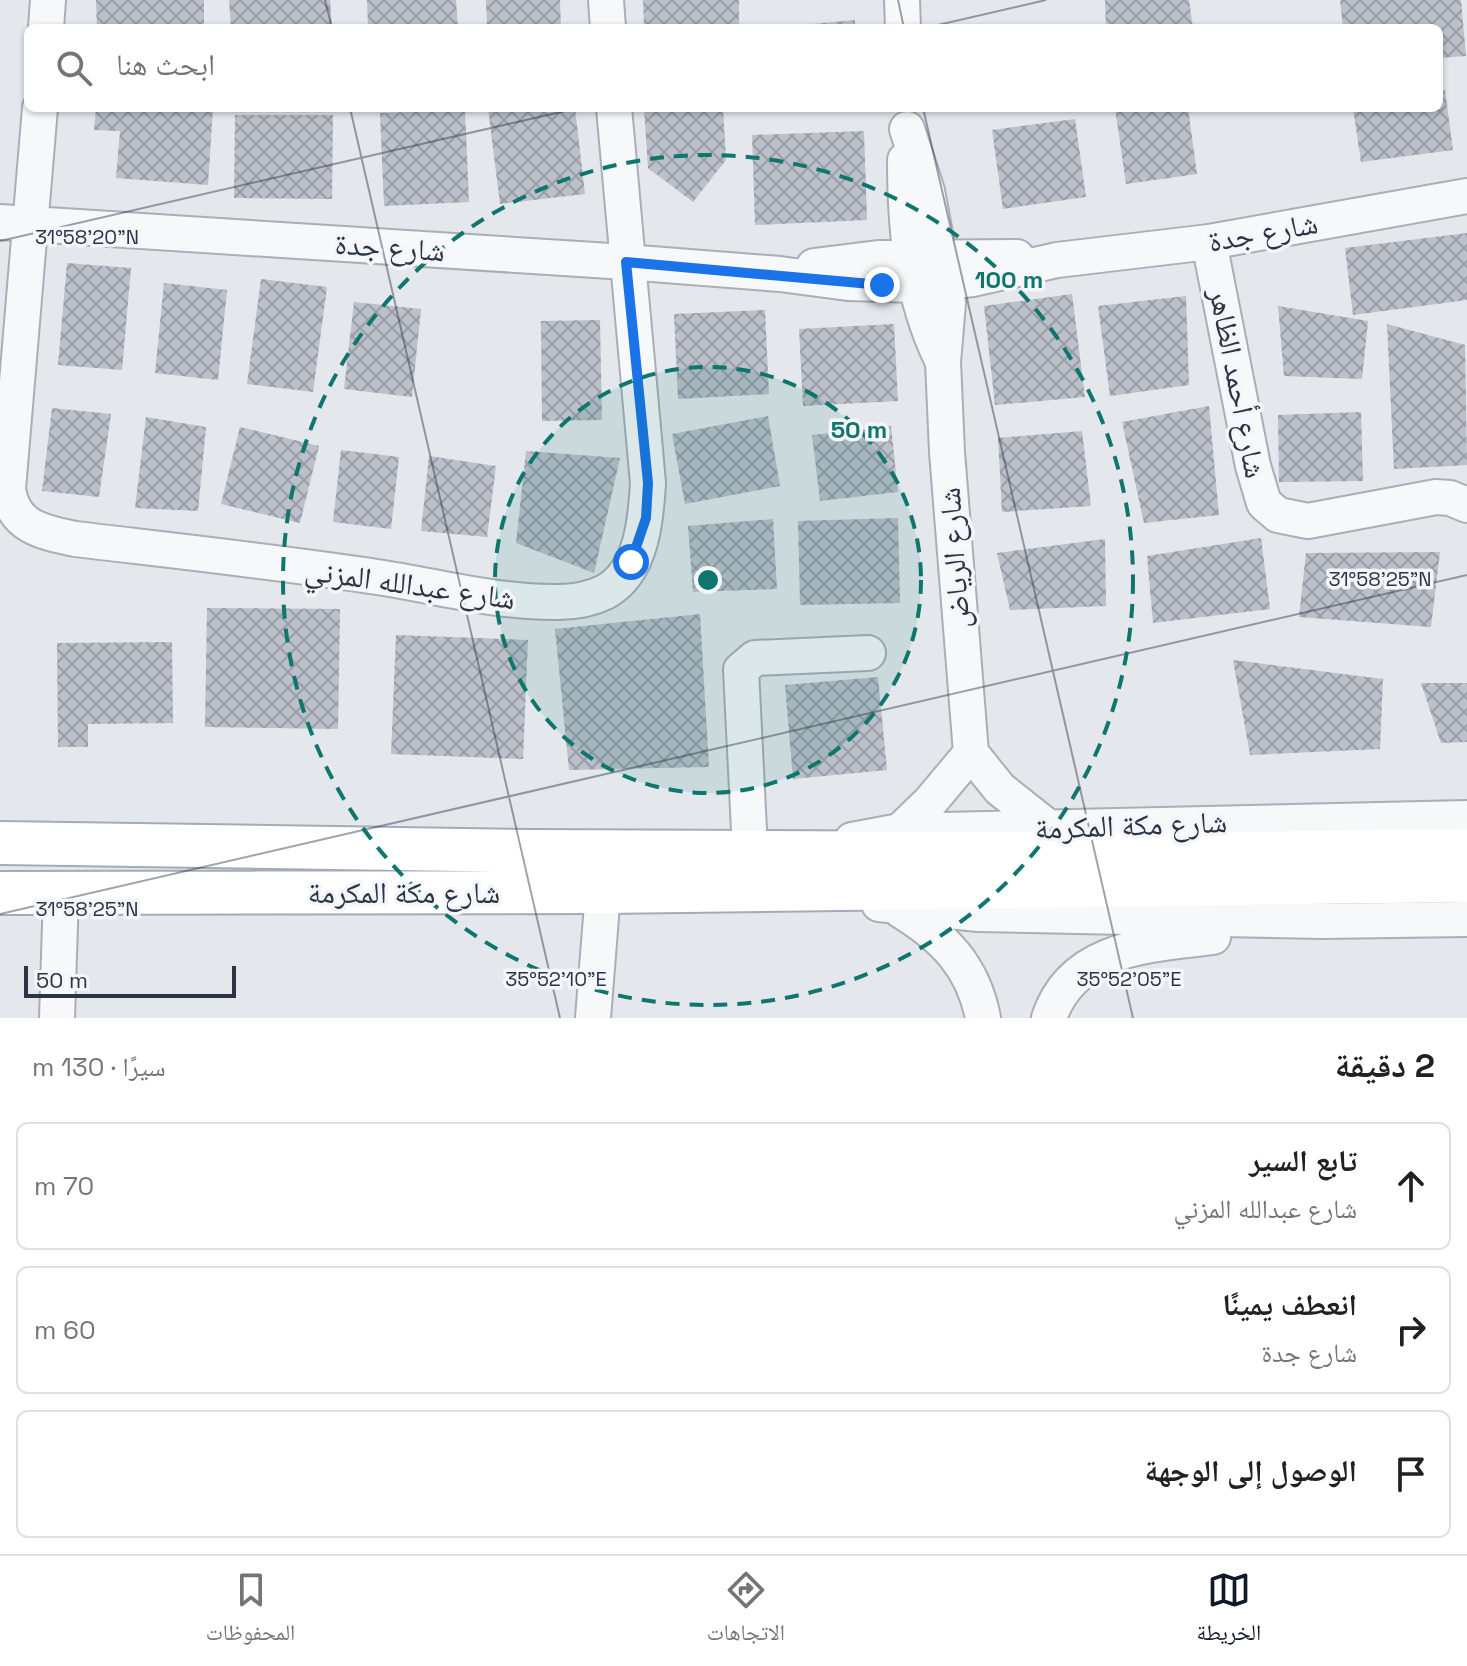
<!DOCTYPE html>
<html lang="ar">
<head>
<meta charset="utf-8">
<style>
  body { margin:0; font-family:"Space Grotesk","Noto Naskh Arabic",sans-serif; background:#f2f2f2; color:#202124; direction:rtl }
  .scale { position:absolute; left:24px; bottom:20px; width:212px; box-sizing:border-box; padding-left:8px; border:4px solid #2b3445; border-top:0; font-size:22px; line-height:28px; white-space:nowrap; color:#2b3445; -webkit-text-stroke:6px #f4f6f9; paint-order:stroke }
  .stop { position:absolute; width:24px; height:24px; margin:-18px; border:6px solid #1a73e8; border-radius:50%; background:#fff }
  .stop.end { background:#1a73e8; border-color:#fff; box-shadow:0 2px 8px #0008 }
  .list { margin:0; padding:0; list-style:none }
  h2 { display:flex; justify-content:space-between; align-items:center; height:104px; margin:0; padding:0 32px; font-size:34px }
  h2 small { font-size:26px; font-weight:400; color:#757577 }
  .list li { display:grid; grid-template-columns:52px 1fr auto; gap:24px; align-items:center; box-sizing:border-box; height:128px; margin:0 16px 16px; padding:0 16px; border:2px solid #e0e0e0; border-radius:12px }
  .list b { display:block; font-size:30px; white-space:nowrap }
  .list p { margin:0; font-size:26px; white-space:nowrap; color:#757577 }
  .list em { font-size:26px; font-style:normal; color:#757577 }
  .icon { flex:none; width:44px; height:44px; fill:none; stroke:currentColor; stroke-width:2; stroke-linecap:round; stroke-linejoin:round }
  .map { position:relative; flex:none; width:1467px; height:1018px; overflow:hidden; direction:ltr }
  .search { position:absolute; background:#fff; box-shadow:0 2px 6px #0004; left:24px; right:24px; top:24px; height:88px; display:flex; align-items:center; gap:20px; box-sizing:border-box; padding:0 28px; border-radius:12px; color:#757577; font-size:30px }
  .sheet { height:536px; background:#fff }
  nav { display:flex; justify-content:space-around; align-items:center; box-sizing:border-box; height:112px; border-top:2px solid #e0e0e0; background:#fff; font-size:22px; color:#757577 }
  nav a { display:grid; justify-items:center; gap:4px }
  nav .on { color:#111827 }
  .map>svg:first-child { display:block }
  .building { fill:url(#building-cross-hatch) }
  .lines { fill:none; stroke-linecap:round; stroke-linejoin:round }
  .minor-casing { stroke:#a9aeb7; stroke-width:38 }
  .major-casing { stroke:#a3abb8; stroke-width:46 }
  .minor { stroke:#f7f8fa; stroke-width:34 }
  .major { stroke:#fff; stroke-width:42 }
  .route { stroke:#1a73e8; stroke-width:10 }
  .ticks { fill:none; stroke:#2b3445; stroke-width:2; stroke-opacity:0.45 }
  .ring { fill:none; stroke:#0f766e; stroke-width:4; stroke-dasharray:14 10 }
  .labels { text-anchor:middle; dominant-baseline:central; stroke-width:7; stroke-linejoin:round; paint-order:stroke }
  .street-label { font-size:30px; fill:#2b3445; stroke:#f4f6f9 }
  .ticks-label { font-size:20px; text-anchor:middle; fill:#2b3445; stroke:#f4f6f9; stroke-width:7; stroke-linejoin:round; paint-order:stroke }
  .centre { fill:#0f766e; stroke:#f4f6f9; stroke-width:4 }
  .ring-label { font-size:24px; text-anchor:middle; font-weight:bold; fill:#0f766e; stroke:#f4f6f9; stroke-width:7; stroke-linejoin:round; paint-order:stroke }
</style>
</head>
<body>
<div class="map">
<svg width="1467" height="1018" viewBox="0 0 1467 1018">
  <defs>
    <pattern id="building-cross-hatch" width="8" height="8" patternUnits="userSpaceOnUse" patternTransform="scale(2)"><rect width="8" height="8" fill="#bbc0ca"/><path d="M0 0l8 8M0 8l8-8" fill="none" stroke="#989da6"/></pattern>
  </defs>
  <rect width="100%" height="100%" fill="#e4e7ec"/>
  <path class="building" d="M 96,0 L 204,0 L 204,28 L 97,28 Z
    M 229,0 L 330,0 L 332,28 L 231,28 Z
    M 367,0 L 456,0 L 458,28 L 368,28 Z
    M 486,0 L 560,0 L 561,28 L 487,28 Z
    M 643,0 L 739,0 L 739,28 L 644,28 Z
    M 1105,0 L 1189,0 L 1193,28 L 1106,28 Z
    M 1340,0 L 1461,0 L 1466,56 L 1439,58 L 1439,28 L 1343,28 Z
    M 855,20 L 855,28 L 791,28 L 791,26 Z
    M 1445,90 L 1453,150 L 1361,162 L 1353,108 L 1439,108 L 1439,91 Z
    M 96,108 L 213,108 L 208,185 L 116,178 L 120,131 L 94,130 Z
    M 488,108 L 575,108 L 585,194 L 500,204 Z
    M 644,108 L 723,108 L 726,160 L 693,202 L 648,168 Z
    M 1115,108 L 1188,108 L 1197,174 L 1126,184 Z
    M 465,110 L 469,202 L 384,206 L 380,113 Z
    M 235,115 L 333,115 L 332,199 L 234,198 Z
    M 1075,119 L 1086,197 L 1003,209 L 992,130 Z
    M 864,131 L 867,220 L 755,225 L 752,135 Z
    M 1467,233 L 1467,300 L 1353,315 L 1345,248 Z
    M 67,263 L 131,268 L 122,370 L 58,365 Z
    M 261,279 L 327,287 L 313,392 L 247,384 Z
    M 164,283 L 227,290 L 218,380 L 155,373 Z
    M 1072,294 L 1085,397 L 995,405 L 984,306 Z
    M 1186,296 L 1189,385 L 1110,396 L 1098,306 Z
    M 354,302 L 421,309 L 412,397 L 344,389 Z
    M 1278,306 L 1368,321 L 1362,379 L 1284,376 Z
    M 765,310 L 769,394 L 678,399 L 674,314 Z
    M 600,320 L 602,420 L 542,421 L 541,321 Z
    M 894,324 L 898,401 L 803,406 L 799,329 Z
    M 1387,324 L 1465,345 L 1467,465 L 1394,469 Z
    M 1209,406 L 1219,515 L 1144,523 L 1122,422 Z
    M 52,408 L 111,414 L 99,497 L 42,491 Z
    M 1361,412 L 1363,481 L 1279,482 L 1278,415 Z
    M 768,416 L 780,486 L 685,504 L 672,434 Z
    M 146,417 L 206,427 L 198,511 L 135,508 Z
    M 891,426 L 898,492 L 820,501 L 812,435 Z
    M 240,427 L 319,446 L 300,523 L 221,504 Z
    M 1082,431 L 1091,506 L 1002,512 L 998,438 Z
    M 341,450 L 399,457 L 391,529 L 333,522 Z
    M 526,451 L 620,458 L 594,573 L 516,543 Z
    M 429,456 L 496,466 L 487,537 L 421,531 Z
    M 898,518 L 900,603 L 800,605 L 798,521 Z
    M 773,519 L 777,589 L 693,592 L 688,526 Z
    M 1261,538 L 1270,609 L 1153,623 L 1147,556 Z
    M 1105,539 L 1106,606 L 1010,610 L 997,553 Z
    M 1440,552 L 1431,627 L 1299,617 L 1306,553 Z
    M 207,608 L 340,609 L 338,729 L 205,727 Z
    M 700,614 L 709,767 L 569,770 L 555,629 Z
    M 396,635 L 528,640 L 523,759 L 391,754 Z
    M 172,642 L 173,723 L 88,724 L 88,747 L 58,747 L 57,643 Z
    M 1233,660 L 1383,679 L 1380,749 L 1250,755 Z
    M 878,677 L 887,770 L 793,779 L 785,685 Z
    M 1421,683 L 1467,683 L 1467,742 L 1441,743 Z"/>
  <g class="lines">
    <defs>
      <path id="minor" d="M 606,0 L 608,28
        M 902,0 L 903,28
        M 46,28 L 48,0
        M 40,108 L 8,489 C 13,527 42,532 75,539 C 176,551 277,562 377,577 C 437,586 498,603 558,602 C 574,602 591,599 605,592 C 642,572 646,519 648,483 L 614,108
        M 907,129 L 927,191 L 948,303 L 943,362 L 947,452 L 971,753 L 1000,789 L 1048,827
        M 905,160 C 905,229 911,296 941,358
        M 0,222 L 626,262 L 780,274 L 848,283 L 916,285 L 973,279 L 1057,260 L 1209,242 L 1467,196
        M 1209,242 L 1253,466 L 1264,503 L 1278,515 L 1308,521 L 1436,497 L 1450,498 L 1467,505
        M 814,266 L 878,258 L 1017,257
        M 900,831 L 930,802 L 971,753
        M 852,840 L 900,831 L 1467,818
        M 750,850 L 741,670 L 755,658 L 868,653
        M 879,904 L 979,914 L 1322,921 L 1467,919
        M 900,910 C 944,937 973,966 983,1018
        M 57,1018 L 61,893
        M 593,1018 L 603,892
        M 1049,1018 C 1073,946 1151,945 1213,937"/>
      <path id="major" d="M 0,843 L 530,851 L 1166,854 L 1467,850
        M 0,893 L 603,892 L 1467,881"/>
    </defs>
    <use href="#minor" class="minor-casing"/>
    <use href="#major" class="major-casing"/>
    <use href="#minor" class="minor"/>
    <use href="#major" class="major"/>
  </g>
  <g class="lines">
    <path class="route" d="M 631,562 L 646,518 L 648,483 L 626,262 L 882,285"/>
  </g>
  <path class="ticks" d="M 325,0 L 332,28M 898,0 L 904,28M 925,28 L 1046,0M 350,108 L 560,1018M 923,108 L 1133,1018M 0,241 L 578,108M 0,914 L 1467,575"/>
  <circle cx="708" cy="580" r="213" fill="#0f766e" fill-opacity=".12"/>
  <g class="ring">
    <circle cx="708" cy="580" r="213"/>
    <circle cx="708" cy="580" r="425"/>
  </g>
  <g class="labels">
    <g class="street-label">
      <text transform="translate(1263 232) rotate(-10)">شارع جدة</text>
      <text transform="translate(390 247) rotate(4)">شارع جدة</text>
      <text transform="translate(1238 383) rotate(79)">شارع أحمد الظاهر</text>
      <text transform="translate(954 558) rotate(-94)">شارع الرياض</text>
      <text transform="translate(410 584) rotate(8)">شارع عبدالله المزني</text>
      <text transform="translate(1131 825) rotate(-2)">شارع مكة المكرمة</text>
      <text x="404" y="892">شارع مكة المكرمة</text>
    </g>
  </g>
  <g class="ticks-label">
    <text x="87" y="244">31°58'20"N</text>
    <text x="1380" y="586">31°58'25"N</text>
    <text x="87" y="916">31°58'25"N</text>
    <text x="556" y="986">35°52'10"E</text>
    <text x="1129" y="986">35°52'05"E</text>
  </g>
  <circle cx="708" cy="580" r="12" class="centre"/>
  <g class="ring-label">
    <text x="1009" y="288">100 m</text>
    <text x="859" y="438">50 m</text>
  </g>
</svg>
<div class="scale">50 m</div>
<div class="stop" style="left:631px;top:562px"></div>
<div class="stop end" style="left:882px;top:285px"></div>
<div class="search"><svg class="icon" aria-label="search" viewBox="0 0 24 24"><circle cx="10" cy="10" r="6"/><path d="M15 15l6 6"/></svg>ابحث هنا</div>
</div>
<section class="sheet">
<h2>2 دقيقة<small>سيرًا · 130 m</small></h2>
<ul class="list">
<li><svg class="icon" aria-label="ahead" viewBox="0 0 24 24"><path d="M12 20V5M6 11l6-6 6 6"/></svg><div><b>تابع السير</b><p>شارع عبدالله المزني</p></div><em>70 m</em></li>
<li><svg class="icon" aria-label="right" viewBox="0 0 24 24"><path d="M7 20v-9h11M14 6l5 5-5 5"/></svg><div><b>انعطف يمينًا</b><p>شارع جدة</p></div><em>60 m</em></li>
<li><svg class="icon" aria-label="arrive" viewBox="0 0 24 24"><path d="M6 21V4h12l-3 4 3 4H6"/></svg><div><b>الوصول إلى الوجهة</b></div></li>
</ul>
</section>
<nav>
<a class="on"><svg class="icon" aria-label="map" viewBox="0 0 24 24"><path d="M3 6l6-2 6 2 6-2v14l-6 2-6-2-6 2zM9 4v14M15 6v14"/></svg>الخريطة</a>
<a><svg class="icon" aria-label="directions" viewBox="0 0 24 24"><path d="M12 3l9 9-9 9-9-9zM9 14v-3h6M13 9l2 2-2 2"/></svg>الاتجاهات</a>
<a><svg class="icon" aria-label="saved" viewBox="0 0 24 24"><path d="M7 4h10v16l-5-4-5 4z"/></svg>المحفوظات</a>
</nav>
</body>
</html>
